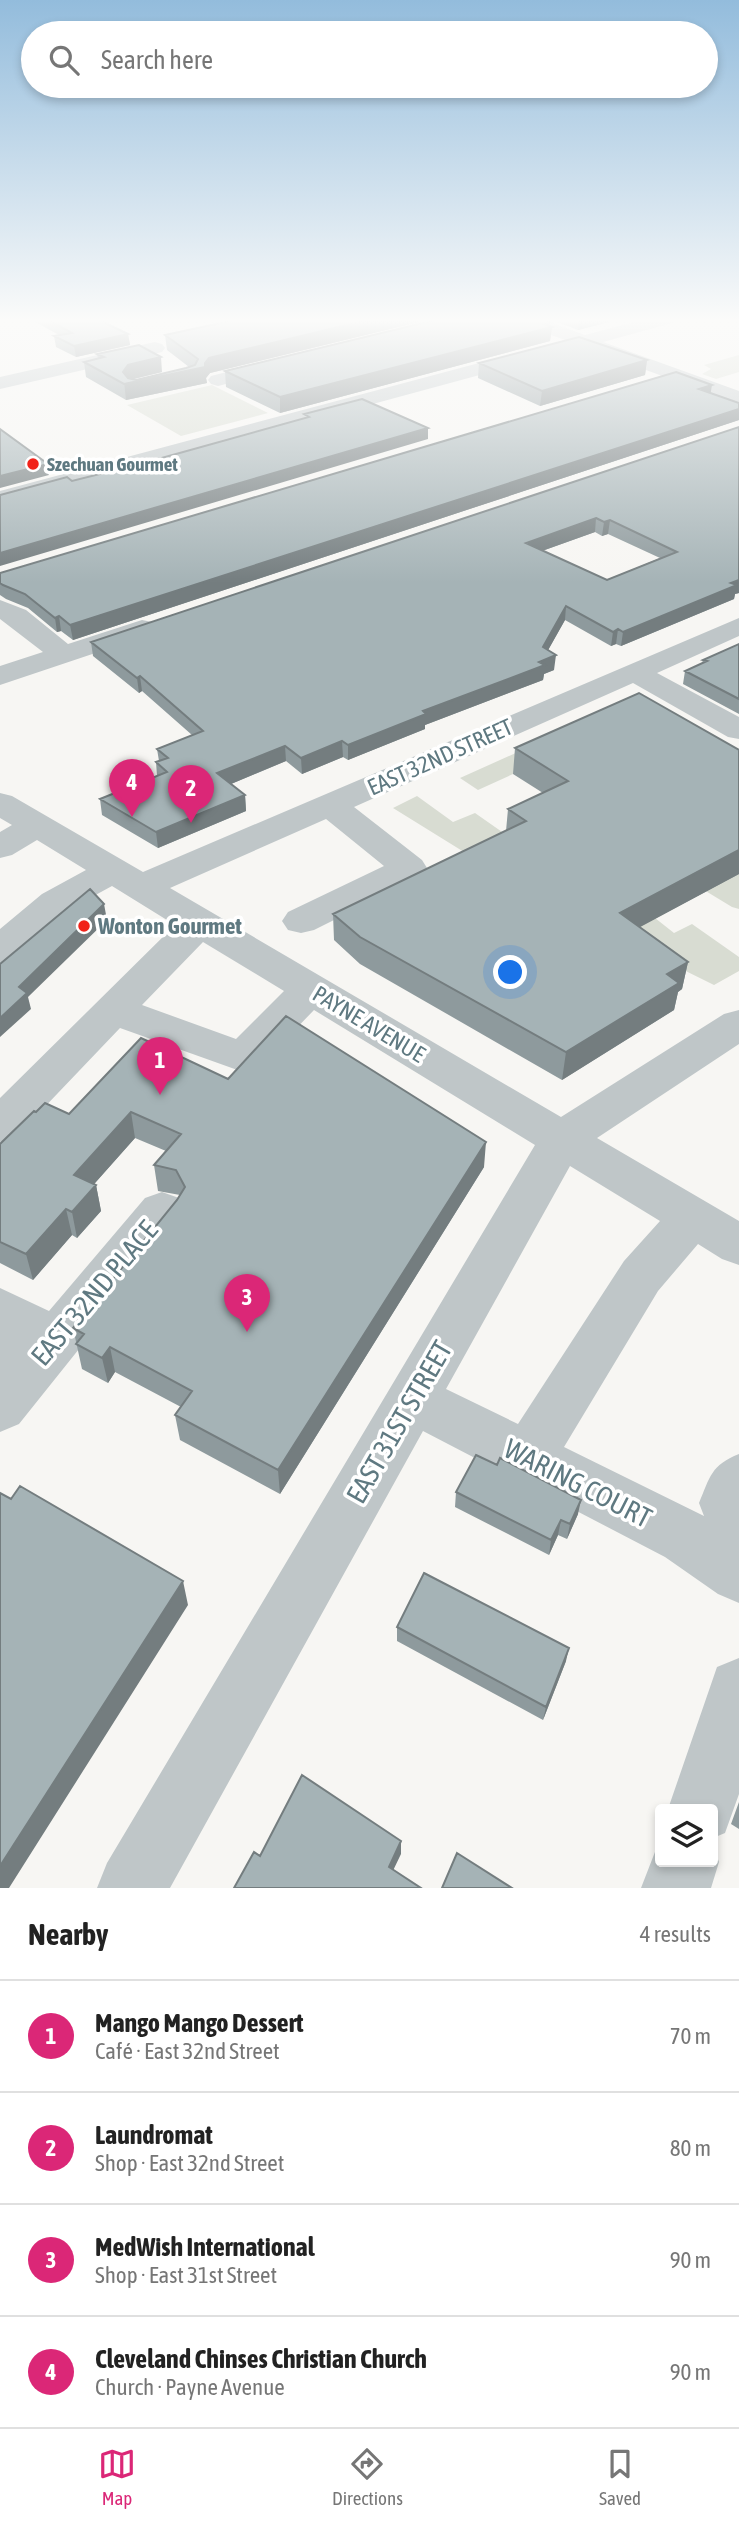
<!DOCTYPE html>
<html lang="en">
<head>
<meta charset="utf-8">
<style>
  body { margin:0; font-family:"Asap Condensed",sans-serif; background:#f2f2f2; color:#222 }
  .controls { position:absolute; right:21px; bottom:21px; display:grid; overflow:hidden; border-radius:7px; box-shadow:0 4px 10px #0003 }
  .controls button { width:63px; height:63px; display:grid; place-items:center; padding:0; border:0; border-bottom:2px solid #e0e0e0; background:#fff; color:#222; font:35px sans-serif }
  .you { position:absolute; left:511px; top:973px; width:24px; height:24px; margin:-18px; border:5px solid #fff; border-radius:50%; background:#1a73e8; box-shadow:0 0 0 10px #1a73e833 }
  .badge { display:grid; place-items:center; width:46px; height:46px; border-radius:50%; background:#db2777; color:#fff; font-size:23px; font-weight:700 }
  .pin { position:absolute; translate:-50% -58px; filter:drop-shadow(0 2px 4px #0008) }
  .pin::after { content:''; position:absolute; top:37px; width:24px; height:21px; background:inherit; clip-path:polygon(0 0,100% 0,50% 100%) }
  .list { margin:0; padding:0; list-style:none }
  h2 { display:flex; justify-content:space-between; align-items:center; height:91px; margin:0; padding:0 28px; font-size:30px }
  h2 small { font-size:23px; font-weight:400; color:#767676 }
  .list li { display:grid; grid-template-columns:46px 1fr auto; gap:21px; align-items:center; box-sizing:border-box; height:112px; padding:0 28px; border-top:2px solid #e0e0e0 }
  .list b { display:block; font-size:26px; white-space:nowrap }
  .list p { margin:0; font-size:23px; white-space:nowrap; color:#767676 }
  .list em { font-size:23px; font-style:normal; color:#767676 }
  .icon { flex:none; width:38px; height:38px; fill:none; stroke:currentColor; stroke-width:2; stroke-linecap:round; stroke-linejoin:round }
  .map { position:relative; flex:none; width:739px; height:1888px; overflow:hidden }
  .search { position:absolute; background:#fff; box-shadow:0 4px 10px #0003; left:21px; right:21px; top:21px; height:77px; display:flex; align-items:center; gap:18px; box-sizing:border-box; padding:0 24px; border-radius:38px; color:#767676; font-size:26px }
  .sheet { height:539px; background:#fff }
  nav { display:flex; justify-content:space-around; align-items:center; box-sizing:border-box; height:98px; border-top:2px solid #e0e0e0; background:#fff; font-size:19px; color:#767676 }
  nav a { display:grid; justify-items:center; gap:4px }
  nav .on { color:#db2777 }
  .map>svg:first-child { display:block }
  .green { fill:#d8dcd2 }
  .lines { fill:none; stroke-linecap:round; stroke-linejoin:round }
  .minor { fill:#bfc6c8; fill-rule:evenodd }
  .wall { fill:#8e9a9d; fill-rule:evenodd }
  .shaded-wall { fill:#747d7f }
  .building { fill:#a5b3b6; stroke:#747d7f; stroke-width:2; fill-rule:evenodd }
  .poi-dot { fill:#f12219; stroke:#fff; stroke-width:2.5 }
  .labels { text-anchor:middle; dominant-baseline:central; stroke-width:7; stroke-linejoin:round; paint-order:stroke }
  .far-poi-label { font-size:19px; font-weight:bold; fill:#5f7981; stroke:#fff; text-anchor:start }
  .street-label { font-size:23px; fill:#5f7981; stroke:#fff }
  .poi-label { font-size:23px; font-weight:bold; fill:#5f7981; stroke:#fff; text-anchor:start }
  .near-street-label { font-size:28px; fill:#5f7981; stroke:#fff }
</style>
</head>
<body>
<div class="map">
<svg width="739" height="1888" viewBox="0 0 739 1888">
  <rect width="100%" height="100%" fill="#f7f6f3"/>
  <path class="green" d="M 739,355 L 739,372 L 716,379 L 702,374 L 711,369 L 704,365 Z
    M 212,385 L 268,413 L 181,436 L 127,405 Z
    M 638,698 L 636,718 L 478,790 L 460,778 Z
    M 417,796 L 453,822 L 475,813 L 638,927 L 655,918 L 674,933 L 692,924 L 739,957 L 739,971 L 714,985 L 540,899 L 393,808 Z
    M 739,872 L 739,909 L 732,907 L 704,890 Z"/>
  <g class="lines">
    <path class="minor" d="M 515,319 L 541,319 L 585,335 L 645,319 L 675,319 L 672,323 L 603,342 L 739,391 L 739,404 L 583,347 L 0,505 L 0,491 L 565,340 L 518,323 Z
      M 155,342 L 162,344 L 165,348 L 162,352 L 0,389 L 0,377 Z
      M 278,359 L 285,361 L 288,365 L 285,369 L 218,386 L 211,384 L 208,380 L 211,376 Z
      M 0,600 L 26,610 L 68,644 L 142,620 L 152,622 L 156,628 L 152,634 L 0,685 L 0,666 L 43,652 L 0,619 Z
      M 739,618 L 739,636 L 657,673 L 739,717 L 739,739 L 728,737 L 633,683 L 354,807 L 422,860 L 427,868 L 422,876 L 314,930 L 301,933 L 288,930 L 282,921 L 288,912 L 384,866 L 326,819 L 170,888 L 561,1117 L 724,1014 L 739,1010 L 739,1044 L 597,1138 L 739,1221 L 739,1265 L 722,1259 L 698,1244 L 658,1291 L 564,1447 L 704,1516 L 699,1503 C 710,1477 711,1465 739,1454 L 739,1603 L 718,1594 L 665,1557 L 423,1431 L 170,1888 L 97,1888 L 107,1863 L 535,1145 L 314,1010 L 258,1068 L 243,1072 L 120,1028 L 16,1137 L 0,1142 L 0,1098 L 175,925 L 112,886 L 68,910 L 14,959 L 0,963 L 0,929 L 42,894 L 86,870 L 37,840 L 12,855 L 0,858 L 0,832 L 12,825 L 0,818 L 0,793 L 12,796 L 143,872 ZM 203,942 L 284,991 L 236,1039 L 142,1005 ZM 570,1166 L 660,1221 L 624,1261 L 518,1424 L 446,1389 Z
      M 162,1192 L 179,1198 L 186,1211 L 179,1224 L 19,1424 L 0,1432 L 0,1288 L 49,1311 L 145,1198 Z
      M 739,1658 L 739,1794 L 725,1833 L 713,1838 L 713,1809 L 668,1809 L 717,1667 Z
      M 660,1839 L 660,1862 L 713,1862 L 713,1846 L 719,1862 L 711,1888 L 641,1888 Z"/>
  </g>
  <path class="wall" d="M 30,319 L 97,319 L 128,334 L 130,345 L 76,357 L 56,347 L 54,336 L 59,335 Z
    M 239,319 L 431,319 L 210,373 L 206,378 L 207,383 L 126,400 L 86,377 L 84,362 L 98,359 L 97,354 L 162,372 L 134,379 L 136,380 L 189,367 L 167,350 L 165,335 Z
    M 549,319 L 620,319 L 578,330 Z
    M 550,322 L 550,326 L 552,327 L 550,341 L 280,413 L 226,387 L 225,371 Z
    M 647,360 L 645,375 L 540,406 L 478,378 L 479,363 Z
    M 711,393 L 739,403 L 739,420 L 73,640 L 61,631 L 57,632 L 28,608 L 6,599 L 0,595 L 0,573 Z
    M 739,427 L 739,593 L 735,594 L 734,599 L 621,646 L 616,644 L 611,646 L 565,620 L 548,650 L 554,670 L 544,674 L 543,680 L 425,725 L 425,729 L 348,760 L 343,757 L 302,774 L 286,761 L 231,784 L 245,795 L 246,811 L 158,848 L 102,815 L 100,799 L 157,776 L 156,762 L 159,761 L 157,749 L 192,735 L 142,691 L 139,693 L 93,656 L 91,642 ZM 595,532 L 602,536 L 608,534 L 660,558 L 607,580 L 542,551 Z
    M 739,644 L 739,714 L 683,684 L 685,671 L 702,663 L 703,660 Z
    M 515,748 L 739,750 L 739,874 L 639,927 L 688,962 L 682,989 L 678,992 L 674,1010 L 562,1080 L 360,964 L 334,940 L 333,914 L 506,831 L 508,809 L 543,793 L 513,774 Z
    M 228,1079 L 484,1167 L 280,1494 L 180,1440 L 175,1415 L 181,1407 L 115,1372 L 108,1383 L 82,1369 L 73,1328 L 177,1200 L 180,1195 L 158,1191 L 154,1165 L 166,1151 L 135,1138 L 94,1184 L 96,1185 L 101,1211 L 77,1238 L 72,1235 L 33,1280 L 0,1263 L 0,1144 L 36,1112 L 69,1114 Z
    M 456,1492 L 578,1514 L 567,1539 L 558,1535 L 549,1555 L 455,1507 Z
    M 397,1627 L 566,1661 L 543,1720 L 397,1641 Z
    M 739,1802 L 739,1829 L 731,1824 Z"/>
  <path class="shaded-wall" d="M 372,319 L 431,319 L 210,373 L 206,378 L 207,383 L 126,400 L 123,372 L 128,365 L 161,357 L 162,372 L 129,380 L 127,384 L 205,363 L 209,358 Z
    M 579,319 L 620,319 L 578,330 Z
    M 550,322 L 549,327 L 552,327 L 550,341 L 280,413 L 280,397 Z
    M 128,334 L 130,345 L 76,357 L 74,346 Z
    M 647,360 L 645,375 L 540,406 L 542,391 Z
    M 712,385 L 710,397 L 699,389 Z
    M 739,409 L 739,420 L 73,640 L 70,625 Z
    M 428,428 L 428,439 L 0,566 L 0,553 Z
    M 48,464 L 49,475 L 0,488 L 0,476 Z
    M 596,518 L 595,532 L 525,557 L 526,543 Z
    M 610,520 L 608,534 L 602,536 L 604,522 Z
    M 739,580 L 739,593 L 735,594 L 734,599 L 621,646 L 623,632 Z
    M 566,606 L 565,620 L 542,661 L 556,655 L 554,670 L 544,674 L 543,680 L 425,725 L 425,729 L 348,760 L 348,745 L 423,711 L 543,647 Z
    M 59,616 L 61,631 L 57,632 L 55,618 Z
    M 618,629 L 616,644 L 611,646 L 613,632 Z
    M 140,676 L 142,691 L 139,693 L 137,678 Z
    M 342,741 L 343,757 L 302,774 L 301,758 Z
    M 285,746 L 286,761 L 219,789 L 217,773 Z
    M 245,795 L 246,811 L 158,848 L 156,832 Z
    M 739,850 L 739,874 L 616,940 L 620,913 Z
    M 104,904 L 107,920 L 28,997 L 31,1009 L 0,1037 L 0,1018 L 19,987 Z
    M 688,962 L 682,989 L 678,992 L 674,1010 L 562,1080 L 566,1052 L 667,974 Z
    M 131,1112 L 135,1138 L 80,1200 L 74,1175 Z
    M 486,1142 L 484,1167 L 280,1494 L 278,1470 Z
    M 96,1185 L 101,1211 L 77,1238 L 72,1212 Z
    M 66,1209 L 72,1235 L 33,1280 L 26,1254 Z
    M 110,1347 L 115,1372 L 108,1383 L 102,1358 Z
    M 581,1500 L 578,1514 L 567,1539 L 570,1524 Z
    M 561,1520 L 558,1535 L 549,1555 L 551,1540 Z
    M 183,1581 L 188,1605 L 9,1888 L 0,1888 L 0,1866 Z
    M 569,1648 L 566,1661 L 543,1720 L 546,1707 Z
    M 401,1841 L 401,1854 L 389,1879 L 389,1867 Z"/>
  <path class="building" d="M 47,319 L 97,319 L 128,334 L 74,346 L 54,336 L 72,333 Z
    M 239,319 L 372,319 L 209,358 L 205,363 L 205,367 L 124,384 L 84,362 L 104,357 L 97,354 L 139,345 L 161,357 L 128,365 L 123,372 L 128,378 L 136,380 L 186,368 L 195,365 L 198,359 L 165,335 Z
    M 439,319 L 541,319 L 550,322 L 544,324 L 552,327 L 280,397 L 225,371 Z
    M 579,337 L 647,360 L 542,391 L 479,363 Z
    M 676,372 L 712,385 L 699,389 L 739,403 L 739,409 L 70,625 L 59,616 L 55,618 L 25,594 L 3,585 L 0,583 L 0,573 Z
    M 362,399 L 428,428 L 0,553 L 0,495 L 67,477 L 72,481 L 140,464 L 309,417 L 304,414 Z
    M 739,427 L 739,580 L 731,583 L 737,585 L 623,632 L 618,629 L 613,632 L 566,606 L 543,647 L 556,655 L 539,662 L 545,665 L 423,711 L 426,714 L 348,745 L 342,741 L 301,758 L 285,746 L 217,773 L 245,795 L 156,832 L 100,799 L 167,772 L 156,762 L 168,758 L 157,749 L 203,731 L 140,676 L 137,678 L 91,642 ZM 596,518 L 604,522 L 610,520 L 677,552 L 607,580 L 526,543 Z
    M 0,429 L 48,464 L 0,476 Z
    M 739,644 L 739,699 L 685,671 L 707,661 L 703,660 Z
    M 639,693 L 739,750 L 739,850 L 620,913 L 688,962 L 667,974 L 679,983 L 566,1052 L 360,937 L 333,914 L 526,821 L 508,809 L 568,781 L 515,748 Z
    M 90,889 L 104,904 L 19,987 L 27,993 L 0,1018 L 0,964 Z
    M 286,1016 L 486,1142 L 278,1470 L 175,1415 L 192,1391 L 110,1347 L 102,1358 L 76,1344 L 84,1334 L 73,1328 L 177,1200 L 185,1187 L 176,1170 L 154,1165 L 181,1134 L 131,1112 L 74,1175 L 96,1185 L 72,1212 L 66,1209 L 26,1254 L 0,1242 L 0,1144 L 34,1111 L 36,1112 L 45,1103 L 69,1114 L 141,1038 L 228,1079 Z
    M 476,1455 L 497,1465 L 500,1458 L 581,1500 L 570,1524 L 561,1520 L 551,1540 L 456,1492 Z
    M 20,1486 L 183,1581 L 0,1866 L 0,1493 L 11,1499 Z
    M 424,1573 L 569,1648 L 546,1707 L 397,1627 Z
    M 302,1775 L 401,1841 L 389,1867 L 421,1888 L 234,1888 L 254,1852 L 260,1856 Z
    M 457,1853 L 512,1888 L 442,1888 Z"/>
  <linearGradient id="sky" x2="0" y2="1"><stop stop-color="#93bcdc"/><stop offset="0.55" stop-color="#fbfbfa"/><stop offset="1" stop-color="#fbfbfa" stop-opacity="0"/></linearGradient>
  <rect width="739" height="583" fill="url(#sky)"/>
  <g class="poi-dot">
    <circle cx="33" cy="464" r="7"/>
    <circle cx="84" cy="926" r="7"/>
  </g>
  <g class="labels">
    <g class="far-poi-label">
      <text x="47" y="464">Szechuan Gourmet</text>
    </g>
    <g class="street-label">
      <text transform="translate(440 757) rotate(-24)">EAST 32ND STREET</text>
      <text transform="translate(369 1024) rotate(31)">PAYNE AVENUE</text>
    </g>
    <g class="poi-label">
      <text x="98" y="926">Wonton Gourmet</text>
    </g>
    <g class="near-street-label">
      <text transform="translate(94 1293) rotate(-50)">EAST 32ND PLACE</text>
      <text transform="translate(399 1422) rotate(-60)">EAST 31ST STREET</text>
      <text transform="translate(578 1483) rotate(27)">WARING COURT</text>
    </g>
  </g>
</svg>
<div class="controls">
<button><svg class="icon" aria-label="layers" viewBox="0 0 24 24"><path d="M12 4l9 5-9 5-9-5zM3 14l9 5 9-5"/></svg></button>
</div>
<div class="you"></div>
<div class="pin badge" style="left:160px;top:1095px">1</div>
<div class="pin badge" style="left:191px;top:823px">2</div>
<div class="pin badge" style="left:247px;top:1332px">3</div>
<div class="pin badge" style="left:132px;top:817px">4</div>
<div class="search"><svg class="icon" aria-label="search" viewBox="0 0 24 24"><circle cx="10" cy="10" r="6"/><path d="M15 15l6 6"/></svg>Search here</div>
</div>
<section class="sheet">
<h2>Nearby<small>4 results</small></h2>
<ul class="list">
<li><span class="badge">1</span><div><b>Mango Mango Dessert</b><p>Café · East 32nd Street</p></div><em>70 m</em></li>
<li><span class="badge">2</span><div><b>Laundromat</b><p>Shop · East 32nd Street</p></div><em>80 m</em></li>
<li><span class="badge">3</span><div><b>MedWish International</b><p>Shop · East 31st Street</p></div><em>90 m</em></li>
<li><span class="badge">4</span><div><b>Cleveland Chinses Christian Church</b><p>Church · Payne Avenue</p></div><em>90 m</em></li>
</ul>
</section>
<nav>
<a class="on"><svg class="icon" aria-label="map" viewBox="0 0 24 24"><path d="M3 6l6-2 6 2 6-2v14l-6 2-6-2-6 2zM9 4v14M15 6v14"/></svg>Map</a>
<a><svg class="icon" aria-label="directions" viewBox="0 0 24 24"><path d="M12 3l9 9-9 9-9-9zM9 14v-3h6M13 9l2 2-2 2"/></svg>Directions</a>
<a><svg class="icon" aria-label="saved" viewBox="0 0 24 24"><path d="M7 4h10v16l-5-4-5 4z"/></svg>Saved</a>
</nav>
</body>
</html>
